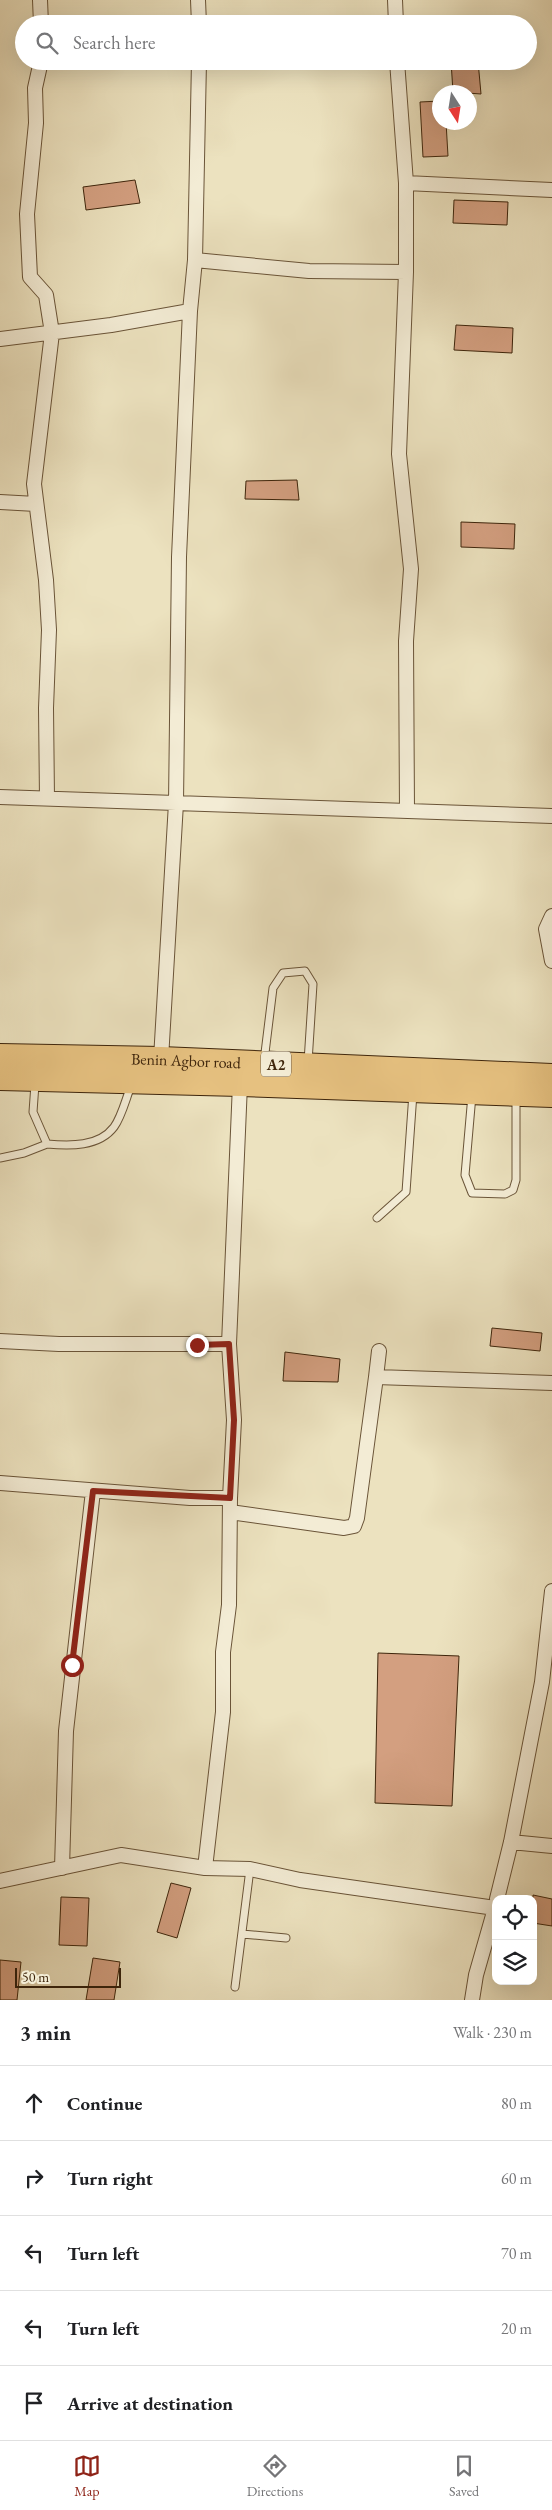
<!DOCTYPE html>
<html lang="en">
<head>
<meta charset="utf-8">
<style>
  body { margin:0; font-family:"EB Garamond",serif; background:#f2f2f2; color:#202124 }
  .controls { position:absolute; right:15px; bottom:15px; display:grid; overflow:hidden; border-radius:10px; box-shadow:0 5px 20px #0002 }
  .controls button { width:45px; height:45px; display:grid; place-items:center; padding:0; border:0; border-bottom:1px solid #e0e0e0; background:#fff; color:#202124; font:25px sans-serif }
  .compass { position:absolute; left:432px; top:85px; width:45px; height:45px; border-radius:50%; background:#fff; box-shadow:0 5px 20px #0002; rotate:168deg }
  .scale { position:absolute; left:15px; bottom:12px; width:106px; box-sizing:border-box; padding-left:5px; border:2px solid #3e250b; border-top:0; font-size:14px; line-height:18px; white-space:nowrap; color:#3e250b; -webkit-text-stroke:4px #f3ecd5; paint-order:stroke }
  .stop { position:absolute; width:15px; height:15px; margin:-11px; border:4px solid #8f2418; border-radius:50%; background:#fff }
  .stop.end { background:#8f2418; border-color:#fff; box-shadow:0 1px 5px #0008 }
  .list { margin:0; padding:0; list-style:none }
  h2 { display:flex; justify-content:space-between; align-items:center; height:65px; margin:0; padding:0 20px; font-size:21px }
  h2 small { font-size:16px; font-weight:400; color:#757577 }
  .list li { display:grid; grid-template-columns:32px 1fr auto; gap:15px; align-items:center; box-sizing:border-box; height:75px; padding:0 20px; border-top:1px solid #e0e0e0 }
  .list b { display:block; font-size:19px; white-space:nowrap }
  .list em { font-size:16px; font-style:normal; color:#757577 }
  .icon { flex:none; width:28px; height:28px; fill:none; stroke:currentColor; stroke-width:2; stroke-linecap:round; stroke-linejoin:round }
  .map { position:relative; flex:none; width:552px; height:2000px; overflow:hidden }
  .search { position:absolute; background:#fff; box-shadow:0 5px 20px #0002; left:15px; right:15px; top:15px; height:55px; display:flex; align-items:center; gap:12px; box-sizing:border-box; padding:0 18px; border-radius:28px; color:#757577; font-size:19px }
  .sheet { height:440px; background:#fff }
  nav { display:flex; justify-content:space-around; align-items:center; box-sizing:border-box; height:70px; border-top:1px solid #e0e0e0; background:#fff; font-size:14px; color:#757577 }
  nav a { display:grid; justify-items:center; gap:2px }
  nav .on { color:#8f2418 }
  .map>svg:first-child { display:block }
  .building { fill:#d39f80; stroke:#3e250b }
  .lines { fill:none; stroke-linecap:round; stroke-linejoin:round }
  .service-casing { stroke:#6a5438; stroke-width:9 }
  .minor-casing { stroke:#6a5438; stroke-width:16 }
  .trunk-casing { stroke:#3e250b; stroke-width:26 }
  .service { stroke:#f3ecd5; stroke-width:7 }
  .minor { stroke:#f3ecd5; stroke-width:14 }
  .trunk { stroke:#e6c180; stroke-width:24 }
  .route { stroke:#8f2418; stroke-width:6 }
  .labels { text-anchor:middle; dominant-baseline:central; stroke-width:4; stroke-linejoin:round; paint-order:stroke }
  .shield { fill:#f3ecd5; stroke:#746148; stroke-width:1 }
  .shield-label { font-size:15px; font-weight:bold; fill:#3e250b }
  .street-label { font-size:16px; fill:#3e250b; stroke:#f3ecd5 }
</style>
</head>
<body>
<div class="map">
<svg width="552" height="2000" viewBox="0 0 552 2000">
  <rect width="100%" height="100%" fill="#ece2bf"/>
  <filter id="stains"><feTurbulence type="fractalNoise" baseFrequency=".004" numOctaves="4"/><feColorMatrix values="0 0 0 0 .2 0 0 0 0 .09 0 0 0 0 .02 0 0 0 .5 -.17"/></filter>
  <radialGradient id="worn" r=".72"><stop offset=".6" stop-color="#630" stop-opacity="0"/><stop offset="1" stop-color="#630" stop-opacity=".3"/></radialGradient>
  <path class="building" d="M 451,61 L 478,61 L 481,94 L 453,92 Z
    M 440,101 L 440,122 L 446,122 L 448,156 L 423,157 L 420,102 Z
    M 135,180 L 140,203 L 86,210 L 83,187 Z
    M 454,200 L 508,202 L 507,225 L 453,223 Z
    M 456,325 L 513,328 L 512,353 L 454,350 Z
    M 297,480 L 299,500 L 245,499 L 246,481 Z
    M 461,522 L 515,524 L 514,549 L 461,547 Z
    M 492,1328 L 542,1333 L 540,1351 L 490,1346 Z
    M 285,1352 L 340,1359 L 338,1382 L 283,1381 Z
    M 378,1653 L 459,1656 L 452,1806 L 375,1803 Z
    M 171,1883 L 191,1888 L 177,1938 L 157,1932 Z
    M 533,1895 L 552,1899 L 552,1926 L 533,1923 Z
    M 61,1897 L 89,1898 L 87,1946 L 59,1945 Z
    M 93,1958 L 120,1962 L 114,2000 L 86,2000 Z
    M 0,1960 L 21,1962 L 17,2000 L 0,2000 Z"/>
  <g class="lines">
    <defs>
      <path id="service" d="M 264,1061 L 273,988 L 283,973 L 305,971 L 313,984 L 308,1062
        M 35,1084 L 33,1112 L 47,1144 C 70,1146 99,1147 114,1127 C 122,1116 126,1098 131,1086
        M 472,1095 L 465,1175 L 472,1193 L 505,1194 L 513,1190 L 516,1180 L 516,1097
        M 0,1158 L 24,1153 L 47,1144
        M 377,1218 L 406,1192 L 413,1093
        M 242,1934 L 286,1938
        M 235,1987 L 250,1869"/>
      <path id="minor" d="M 40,0 L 41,24
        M 198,0 L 199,24
        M 395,0 L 396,24
        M 41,61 L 35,88 L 36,123 L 27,214 L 30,277 L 46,295 L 52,333 L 34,484 L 46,580 L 49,630 L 46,708 L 47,798
        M 397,61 L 406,183 L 406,272 L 399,454 L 411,569 L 406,641 L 407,811
        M 406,183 L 552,190
        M 195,260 L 309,271 L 406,272
        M 0,339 L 111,325 L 190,311
        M 0,502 L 36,504
        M 0,797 L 552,816
        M 552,916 L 546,929 L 552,961
        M 161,1059 L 176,803 L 179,557 L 190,311 L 195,260 L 199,61
        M 0,1341 L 59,1344 L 229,1344
        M 379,1351 L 376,1377 L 552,1383
        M 0,1483 L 190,1498 L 230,1498
        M 230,1512 L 344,1528 L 354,1526 L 357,1518 L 376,1377
        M 511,1842 L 552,1846
        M 62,1868 L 66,1731 L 93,1491
        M 205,1868 L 223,1712 L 223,1652 L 229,1605 L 230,1498 L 234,1420 L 229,1344 L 240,1084
        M 0,1881 L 121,1855 L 205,1868 L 250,1869 L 300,1880 L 495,1908
        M 497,1899 L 511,1842 L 542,1682 L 552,1591
        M 472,2000 L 476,1975 L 496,1905"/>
      <g id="trunk">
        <path id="s1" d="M 0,1056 L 161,1059 L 552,1076"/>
        <path d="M 0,1078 L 240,1084 L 552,1095"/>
      </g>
    </defs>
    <use href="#service" class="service-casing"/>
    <use href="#minor" class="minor-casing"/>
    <use href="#trunk" class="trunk-casing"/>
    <use href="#service" class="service"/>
    <use href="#minor" class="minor"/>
    <use href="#trunk" class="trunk"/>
  </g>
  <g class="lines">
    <path class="route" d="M 72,1665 L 93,1491 L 230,1498 L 234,1420 L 229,1344 L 197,1345"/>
  </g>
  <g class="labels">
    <rect class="shield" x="261" y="1051.5" width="30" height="25" rx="4"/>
    <g class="shield-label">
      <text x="276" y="1064">A2</text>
    </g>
    <g class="street-label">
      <text stroke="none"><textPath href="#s1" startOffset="186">Benin Agbor road</textPath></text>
    </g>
  </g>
  <rect width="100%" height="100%" filter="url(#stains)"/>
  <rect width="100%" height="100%" fill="url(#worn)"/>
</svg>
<div class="controls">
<button><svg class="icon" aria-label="locate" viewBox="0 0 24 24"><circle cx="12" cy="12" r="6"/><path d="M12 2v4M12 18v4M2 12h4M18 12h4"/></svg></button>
<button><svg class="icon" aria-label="layers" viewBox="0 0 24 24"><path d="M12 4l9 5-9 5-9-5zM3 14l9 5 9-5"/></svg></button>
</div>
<svg class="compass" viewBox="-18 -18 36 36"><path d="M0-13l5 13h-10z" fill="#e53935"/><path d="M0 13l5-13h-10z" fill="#757577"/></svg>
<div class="scale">50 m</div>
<div class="stop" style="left:72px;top:1665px"></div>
<div class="stop end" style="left:197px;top:1345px"></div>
<div class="search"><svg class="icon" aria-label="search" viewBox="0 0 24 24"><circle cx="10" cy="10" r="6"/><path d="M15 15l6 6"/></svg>Search here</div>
</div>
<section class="sheet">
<h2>3 min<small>Walk · 230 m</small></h2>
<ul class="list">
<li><svg class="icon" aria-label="ahead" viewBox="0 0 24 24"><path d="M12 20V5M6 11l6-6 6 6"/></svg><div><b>Continue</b></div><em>80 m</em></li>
<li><svg class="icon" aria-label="right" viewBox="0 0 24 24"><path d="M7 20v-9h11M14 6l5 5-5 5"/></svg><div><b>Turn right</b></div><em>60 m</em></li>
<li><svg class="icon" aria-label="left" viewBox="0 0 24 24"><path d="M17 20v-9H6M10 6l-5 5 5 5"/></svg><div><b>Turn left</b></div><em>70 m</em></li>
<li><svg class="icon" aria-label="left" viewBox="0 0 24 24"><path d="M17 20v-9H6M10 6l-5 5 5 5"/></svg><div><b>Turn left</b></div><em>20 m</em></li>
<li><svg class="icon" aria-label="arrive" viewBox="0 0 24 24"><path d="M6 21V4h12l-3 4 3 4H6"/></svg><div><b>Arrive at destination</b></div></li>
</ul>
</section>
<nav>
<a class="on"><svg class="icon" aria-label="map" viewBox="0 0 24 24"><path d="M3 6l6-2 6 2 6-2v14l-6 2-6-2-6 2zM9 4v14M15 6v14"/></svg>Map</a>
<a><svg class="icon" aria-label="directions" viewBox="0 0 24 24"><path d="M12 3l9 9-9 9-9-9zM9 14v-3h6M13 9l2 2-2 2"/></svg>Directions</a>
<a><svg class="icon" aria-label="saved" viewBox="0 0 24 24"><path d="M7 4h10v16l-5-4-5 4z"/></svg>Saved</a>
</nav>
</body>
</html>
